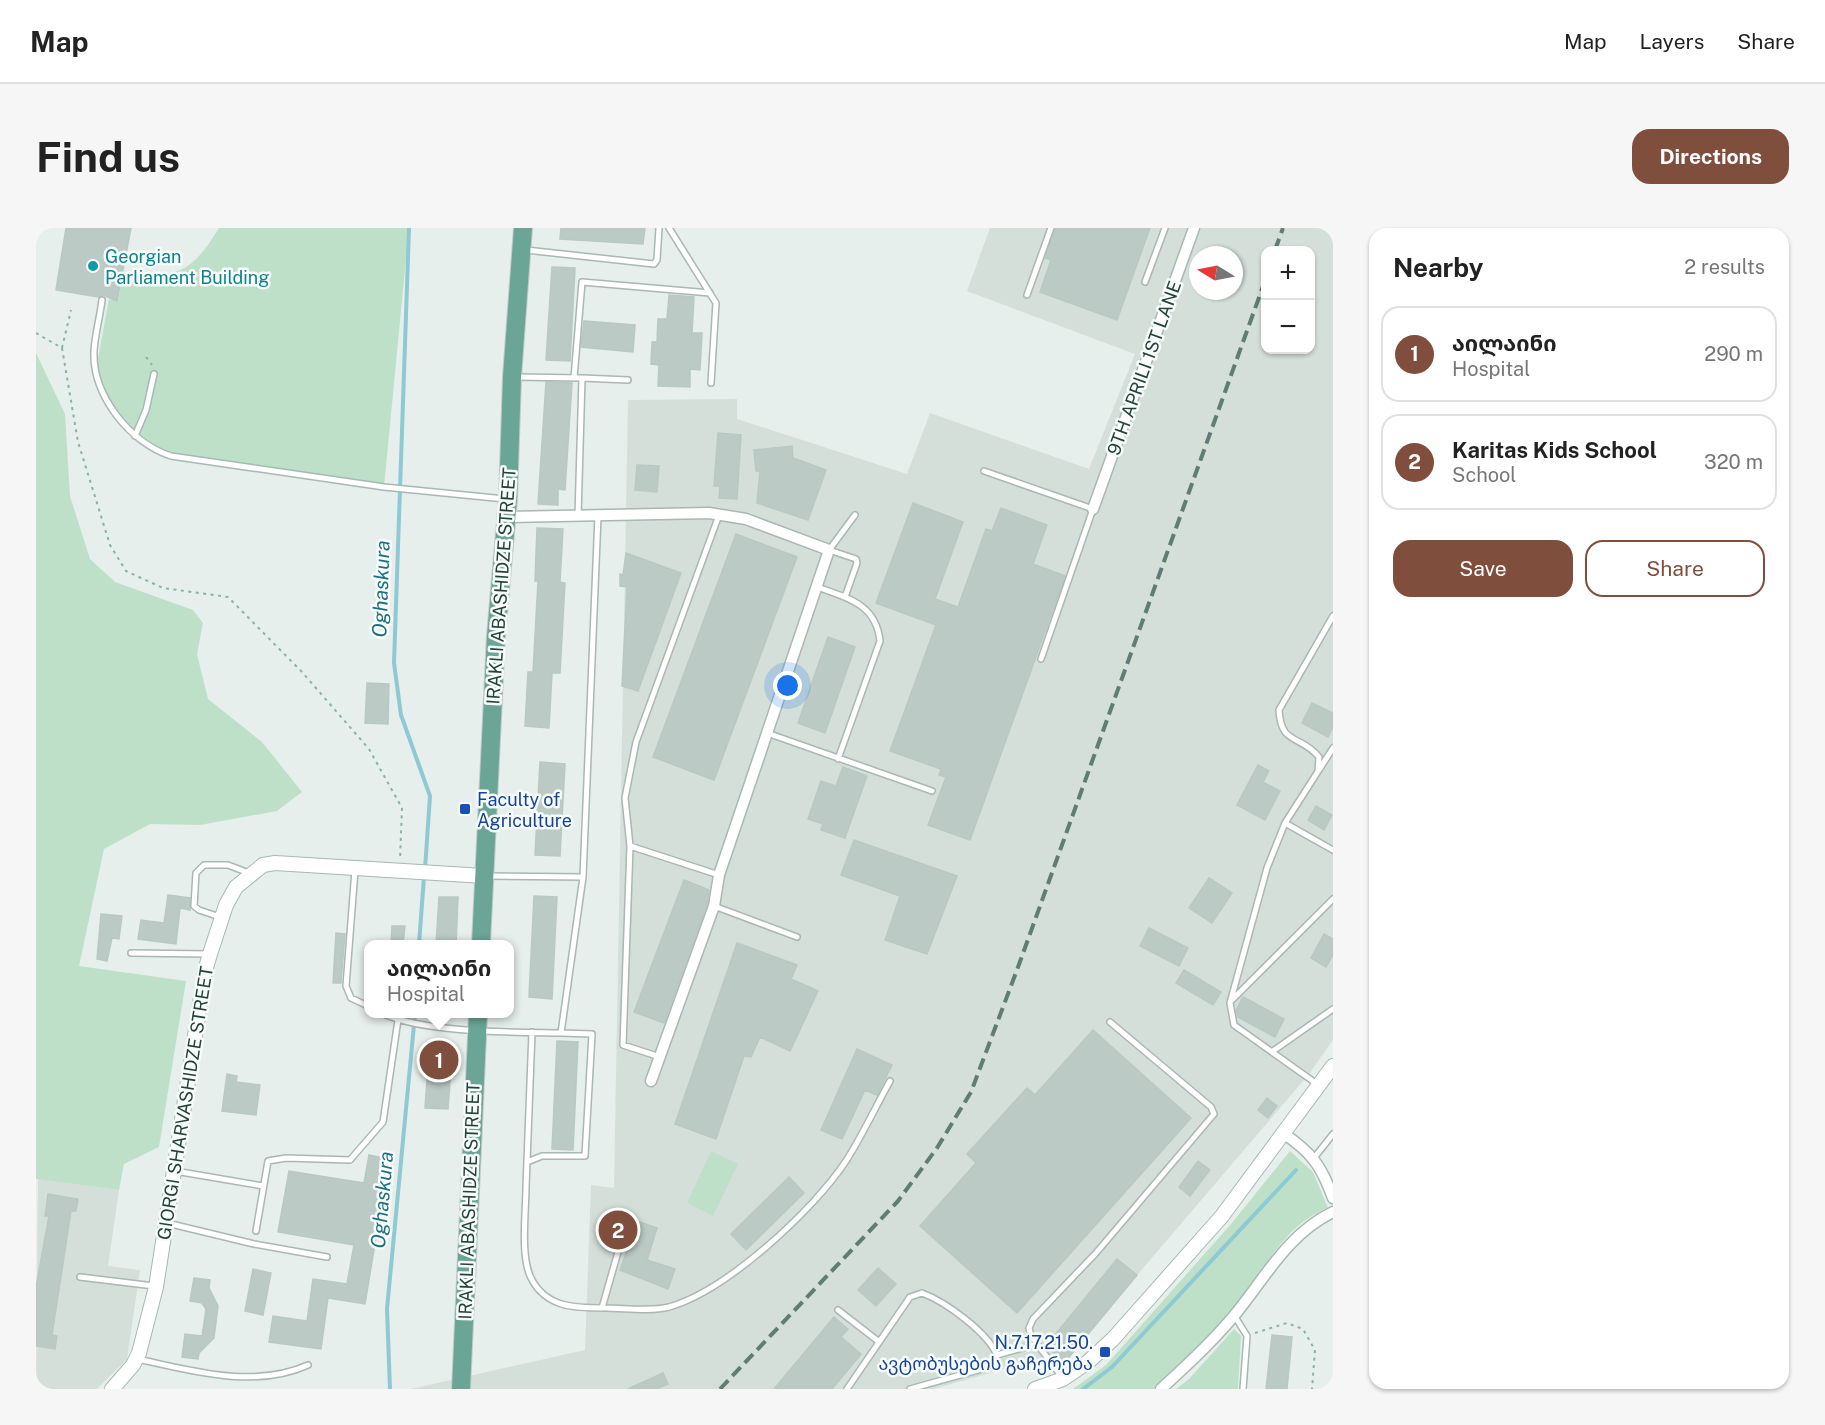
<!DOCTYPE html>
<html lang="en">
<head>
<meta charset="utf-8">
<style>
  body { margin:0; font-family:"Public Sans","Noto Sans Georgian",sans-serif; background:#f6f6f6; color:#222 }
  .controls { position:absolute; right:18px; top:18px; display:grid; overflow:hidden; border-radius:12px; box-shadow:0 2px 4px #0004 }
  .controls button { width:54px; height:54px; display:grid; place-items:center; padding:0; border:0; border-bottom:2px solid #e0e0e0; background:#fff; color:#222; font:30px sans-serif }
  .compass { position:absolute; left:1153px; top:18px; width:54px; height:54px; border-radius:50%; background:#fff; box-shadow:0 2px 4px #0004; rotate:280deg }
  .you { position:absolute; left:752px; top:458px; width:21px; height:21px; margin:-15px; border:4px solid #fff; border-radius:50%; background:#1a73e8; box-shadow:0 0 0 9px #1a73e833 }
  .badge { display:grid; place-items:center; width:39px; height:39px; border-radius:50%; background:#804e3d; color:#fff; font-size:20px; font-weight:700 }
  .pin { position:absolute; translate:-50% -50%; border:3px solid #fff; box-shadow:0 2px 6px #0006 }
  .popup { position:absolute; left:328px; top:712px; width:150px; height:78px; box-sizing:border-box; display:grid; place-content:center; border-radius:12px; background:#fff; filter:drop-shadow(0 2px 4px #0005); font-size:20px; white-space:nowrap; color:#767676 }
  .popup b { font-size:22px; color:#222 }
  .popup::after { content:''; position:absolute; left:50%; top:100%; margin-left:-12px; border:12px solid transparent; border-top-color:#fff }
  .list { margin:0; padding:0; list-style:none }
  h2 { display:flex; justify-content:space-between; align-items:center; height:78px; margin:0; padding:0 24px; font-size:26px }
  h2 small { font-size:20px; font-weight:400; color:#767676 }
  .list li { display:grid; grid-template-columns:39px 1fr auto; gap:18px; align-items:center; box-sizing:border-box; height:96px; margin:0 12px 12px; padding:0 12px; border:2px solid #e0e0e0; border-radius:18px }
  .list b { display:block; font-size:22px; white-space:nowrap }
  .list p { margin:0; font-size:20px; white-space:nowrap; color:#767676 }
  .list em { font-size:20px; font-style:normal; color:#767676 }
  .actions { display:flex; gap:12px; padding:18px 24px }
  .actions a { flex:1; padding:14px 0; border:2px solid #804e3d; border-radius:18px; text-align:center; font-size:21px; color:#804e3d }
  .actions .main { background:#804e3d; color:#fff }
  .map { position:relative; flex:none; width:1297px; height:1161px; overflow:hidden; border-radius:18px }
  header { display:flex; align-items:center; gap:36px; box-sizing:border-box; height:84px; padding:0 30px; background:#fff; border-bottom:2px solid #e0e0e0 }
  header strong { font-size:28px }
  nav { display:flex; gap:33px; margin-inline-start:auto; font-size:21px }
  .intro { display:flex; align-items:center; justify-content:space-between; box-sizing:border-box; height:144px; padding:0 36px }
  h1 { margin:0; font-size:42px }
  .button { padding:15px 27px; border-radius:18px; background:#804e3d; color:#fff; font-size:21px; font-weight:700 }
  main { display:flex; gap:36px; padding:0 36px }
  aside { flex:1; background:#fff; border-radius:18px; box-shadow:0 2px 4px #0004 }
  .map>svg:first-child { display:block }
  .built { fill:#d4dfda; fill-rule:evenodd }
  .green { fill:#bfe0c8 }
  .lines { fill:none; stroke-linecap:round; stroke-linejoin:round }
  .stream { stroke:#8ec9d4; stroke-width:4 }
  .building { fill:#bbcac4; stroke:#b8c9c2; stroke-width:1.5 }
  .service-casing { stroke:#a8b8b2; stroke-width:8 }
  .minor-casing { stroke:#a8b8b2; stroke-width:13 }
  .tertiary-casing { stroke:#a8b8b2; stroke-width:16 }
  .primary-casing { stroke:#c2cac8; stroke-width:20 }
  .path { stroke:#86b3a5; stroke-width:2; stroke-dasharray:3 4.5; stroke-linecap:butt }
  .service { stroke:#fff; stroke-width:5 }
  .minor { stroke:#fff; stroke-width:10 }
  .tertiary { stroke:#fff; stroke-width:14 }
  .primary { stroke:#6aa596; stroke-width:18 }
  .rail { stroke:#5f7d75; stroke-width:4; stroke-dasharray:12 6; stroke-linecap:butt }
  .culture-dot { fill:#0f9aa8; stroke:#f7fbf9; stroke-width:2 }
  .transit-dot { fill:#1a4fb4; stroke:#f7fbf9; stroke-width:2 }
  .labels { text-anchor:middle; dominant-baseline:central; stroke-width:5; stroke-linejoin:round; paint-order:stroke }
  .culture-label { font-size:18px; fill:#0d838f; stroke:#f7fbf9; text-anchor:start }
  .street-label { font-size:18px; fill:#24423a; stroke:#f7fbf9 }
  .transit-label { font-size:18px; fill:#164399; stroke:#f7fbf9; text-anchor:start }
  .water-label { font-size:20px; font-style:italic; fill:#1c6f80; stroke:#f7fbf9 }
</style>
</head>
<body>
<header>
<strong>Map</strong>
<nav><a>Map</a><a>Layers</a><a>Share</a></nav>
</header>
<div class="intro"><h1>Find us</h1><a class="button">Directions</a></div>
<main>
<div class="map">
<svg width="1297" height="1161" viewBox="0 0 1297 1161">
  <rect width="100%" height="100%" fill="#e6efeb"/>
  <path class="built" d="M 954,0 L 1297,0 L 1297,812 L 1273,846 L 1038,1121 L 898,1161 L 375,1161 L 549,1122 L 555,957 L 578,960 L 592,172 L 701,171 L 701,191 L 871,246 L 894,185 L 1053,241 L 1099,126 L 931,63 ZM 1230,22 L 1274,22 L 1274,122 L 1230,122 ZM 1162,27 L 1198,27 L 1198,63 L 1162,63 Z
    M 2,951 L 83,962 L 72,1038 L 104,1042 L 91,1131 L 61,1161 L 0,1161 Z"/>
  <path class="green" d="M 183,0 L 373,0 L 348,259 L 135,228 L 99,208 L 73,175 L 60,141 L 73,71 L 82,73 L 87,44 C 141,50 154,47 183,0 Z
    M 0,125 L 29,186 L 34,268 L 54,331 L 79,354 L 157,382 L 167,395 L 161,426 L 172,471 L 226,514 L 266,564 L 241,583 L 164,597 L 114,596 L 68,621 L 43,738 L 150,753 L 123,919 L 88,936 L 83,962 L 0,951 Z
    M 675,923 L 702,936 L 677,988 L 651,975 Z
    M 1254,923 L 1277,944 L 1292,980 C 1248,996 1227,1045 1198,1079 C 1174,1107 1147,1137 1118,1161 L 1037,1161 L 1070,1137 L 1195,996 Z
    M 1198,1101 L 1205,1108 L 1202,1161 L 1140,1161 L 1153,1151 Z"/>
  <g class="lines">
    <path class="stream" d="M 373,0 L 358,435 L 365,487 L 394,568 L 389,641
      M 383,716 L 388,649
      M 354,1161 L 351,1081 L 379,786
      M 1047,1161 L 1076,1139 L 1260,942"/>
  </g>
  <path class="building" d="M 30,0 L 95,0 L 81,73 L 67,67 L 62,69 L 20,62 Z
    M 525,0 L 609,0 L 607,16 L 524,11 Z
    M 1020,0 L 1114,0 L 1081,92 L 1004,64 L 1015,32 L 1009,30 Z
    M 516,39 L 539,40 L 534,133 L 510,132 Z
    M 633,67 L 658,69 L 656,105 L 666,105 L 664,142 L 654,141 L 654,159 L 622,158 L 623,137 L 615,136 L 616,114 L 621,114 L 622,91 L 631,91 Z
    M 548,93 L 599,97 L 597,124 L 545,119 Z
    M 510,154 L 536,155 L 529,262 L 522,261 L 522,277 L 502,276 Z
    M 682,205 L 705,207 L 701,271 L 683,270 L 684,258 L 678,258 Z
    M 756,218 L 757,230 L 790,242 L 772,292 L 721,275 L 724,243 L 720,243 L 718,222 Z
    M 601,237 L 623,238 L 621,264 L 599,262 Z
    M 877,275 L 927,294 L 899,371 L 922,379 L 950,301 L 956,303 L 965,280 L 1011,297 L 997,336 L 1029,348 L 934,612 L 892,597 L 910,549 L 903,547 L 905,541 L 854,523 L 900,397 L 840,375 Z
    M 501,300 L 527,301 L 524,354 L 529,355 L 524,445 L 516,445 L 513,500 L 489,498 L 492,444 L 497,444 L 502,353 L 499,353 Z
    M 700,306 L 761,329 L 678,552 L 617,529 Z
    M 590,325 L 645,345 L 602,463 L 586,458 L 591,359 L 584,358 L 584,346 L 587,347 Z
    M 792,409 L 819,419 L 789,505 L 762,495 Z
    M 331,455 L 353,456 L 352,496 L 329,495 Z
    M 1276,475 L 1297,485 L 1297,499 L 1292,509 L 1266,495 Z
    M 504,534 L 529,536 L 524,628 L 499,627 Z
    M 1222,537 L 1233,543 L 1227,554 L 1244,563 L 1229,592 L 1201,577 Z
    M 807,539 L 831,548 L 809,610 L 785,602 L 787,596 L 772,591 L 785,553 L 800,558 Z
    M 1280,578 L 1296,587 L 1288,602 L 1272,592 Z
    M 818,612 L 921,648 L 891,726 L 849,712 L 864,668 L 805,647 Z
    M 1173,650 L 1196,665 L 1176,695 L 1153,680 Z
    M 648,652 L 673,662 L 671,676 L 628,795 L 598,784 Z
    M 132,667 L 154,670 L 154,682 L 144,680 L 140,716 L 102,711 L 105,692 L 128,695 Z
    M 498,668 L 521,669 L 516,771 L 493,769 Z
    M 403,669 L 422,669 L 420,717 L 400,717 Z
    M 65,686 L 86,688 L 83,711 L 76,710 L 71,733 L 61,731 Z
    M 356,698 L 369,698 L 367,717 L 355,717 Z
    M 1113,700 L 1152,720 L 1143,738 L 1104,718 Z
    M 300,705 L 309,706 L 305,755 L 297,755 Z
    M 1288,706 L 1297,711 L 1297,727 L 1290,739 L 1275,730 Z
    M 701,715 L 761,737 L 755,751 L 782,763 L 754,823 L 724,809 L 715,829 L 708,828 L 680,911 L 639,896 Z
    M 1148,742 L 1185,764 L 1177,777 L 1140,755 Z
    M 1207,769 L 1248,791 L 1239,809 L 1202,789 L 1200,782 Z
    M 1057,802 L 1155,890 L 981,1085 L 884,998 L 940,935 L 931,926 L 991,860 L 999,867 Z
    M 521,813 L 542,814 L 537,922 L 516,921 Z
    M 821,821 L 856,837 L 841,867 L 829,862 L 806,911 L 785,902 Z
    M 393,825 L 416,827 L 412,881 L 389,880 Z
    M 191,846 L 201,848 L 200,854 L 224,857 L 220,887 L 186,883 Z
    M 1231,870 L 1241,878 L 1232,890 L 1222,882 Z
    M 333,927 L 353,931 L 329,1076 L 292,1070 L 285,1121 L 233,1114 L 237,1088 L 271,1093 L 277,1051 L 311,1056 L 318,1017 L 242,1004 L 253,943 L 328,955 Z
    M 1162,933 L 1174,942 L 1154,968 L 1143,959 Z
    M 753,949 L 768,965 L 710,1022 L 695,1006 Z
    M 12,966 L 42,971 L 40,983 L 35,983 L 16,1107 L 21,1108 L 19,1121 L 0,1118 L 0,1059 L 13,988 L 9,988 Z
    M 601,993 L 621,1000 L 611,1032 L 639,1041 L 632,1061 L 584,1042 Z
    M 1081,1031 L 1101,1047 L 1029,1134 L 1010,1118 Z
    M 842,1040 L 860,1056 L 840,1078 L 822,1062 Z
    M 217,1041 L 235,1045 L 227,1087 L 209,1083 Z
    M 158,1050 L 174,1052 L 173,1060 L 182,1078 L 178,1110 L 163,1125 L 162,1131 L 146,1129 L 149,1106 L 166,1108 L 170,1081 L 166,1075 L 154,1073 Z
    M 798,1089 L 812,1101 L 805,1109 L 825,1126 L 796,1161 L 738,1161 Z
    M 1236,1107 L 1256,1109 L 1251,1161 L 1230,1161 Z
    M 627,1145 L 632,1156 L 620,1161 L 592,1161 Z"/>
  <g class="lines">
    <defs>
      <path id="service" d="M 633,0 L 680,75 L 675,155
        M 490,22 L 618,36 L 621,32 L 623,0
        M 1109,54 L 1129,0
        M 991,67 L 1015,0
        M 66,72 C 64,89 59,106 58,123 C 56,167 94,215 135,228 L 348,259 L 469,271
        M 479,149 L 546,150 L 542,288
        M 538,150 L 546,54 L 674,65
        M 546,150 L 592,152
        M 99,208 L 110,182 L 118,146
        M 948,243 L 1057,281 L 1005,431
        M 781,359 C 812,370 840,376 844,413 L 802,531
        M 809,369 L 821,335 L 820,331 L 793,322 L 819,287
        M 731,505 L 896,563
        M 1282,543 L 1283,529 C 1264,506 1245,518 1243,482 L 1297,388
        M 1249,595 L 1297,622
        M 594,618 L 589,570 L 600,514 L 683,287
        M 319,642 L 310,758 L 315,770 L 332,778
        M 453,648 L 547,649
        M 678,678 L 761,709
        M 184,689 L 163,682 L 158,678 L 160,645 L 168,637 L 192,637 L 213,645
        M 95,725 L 172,726
        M 1195,773 L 1297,671
        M 348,786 C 390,805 478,804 525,805 L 547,649 L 562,288
        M 496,804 C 494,856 492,907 490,959 C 490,983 484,1028 495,1050 C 510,1080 539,1080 569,1080 C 589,1080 613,1084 633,1079 C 690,1063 777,983 810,933 C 826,908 839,880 854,853
        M 1237,823 L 1297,781
        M 624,829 L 587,817 L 594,618 L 683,647
        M 1281,856 L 1198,797 L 1194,775 L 1231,640 L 1249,595 L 1297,520
        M 1278,930 L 1297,906
        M 491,934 L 506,928 L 549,928 L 556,806 L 525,805
        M 139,943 L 227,958
        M 131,995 L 218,1016 L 291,1029
        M 220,1003 L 232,933 L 250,930 L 314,932 L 347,894 L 362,792
        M 44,1049 L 118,1058
        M 566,1080 L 582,1024
        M 802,1082 L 842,1113
        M 1198,1087 L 1211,1108 L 1207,1161
        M 961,1127 L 1001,1116
        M 102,1131 C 156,1143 219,1161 272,1137
        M 1026,1149 L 995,1108 L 993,1100 L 997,1091 L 1060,1025 L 1178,886 L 1175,879 L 1074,794
        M 811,1161 L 874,1069 L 886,1065 C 910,1074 951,1104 961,1127 L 953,1139 L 874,1161"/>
      <path id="minor" d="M 1057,281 L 1158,0
        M 470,289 L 673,285 L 710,291 L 793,322 L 683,647 L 678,678 L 615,853
        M 1247,905 C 1276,925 1285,937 1297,970
        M 1125,1161 C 1150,1138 1175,1115 1197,1089 C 1228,1052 1251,1006 1297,984"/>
      <path id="tertiary" d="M 76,1161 L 97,1137 L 103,1125 L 120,1059 L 169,743 L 174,726 L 190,677 L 200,659 L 227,637 L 239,635 L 448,648
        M 999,1161 L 1027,1151 L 1052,1134 L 1077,1111 L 1186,988 L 1297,838"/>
      <path id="primary" d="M 445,716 L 460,408 L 472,271 L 476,149 L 487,0
        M 425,1161 L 442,786"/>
    </defs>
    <use href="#service" class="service-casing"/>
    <use href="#minor" class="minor-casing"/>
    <use href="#tertiary" class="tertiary-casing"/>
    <use href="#primary" class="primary-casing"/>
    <path class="path" d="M 0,105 L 26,120 L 42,214 L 74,317 L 90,343 L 127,360 L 192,369 L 266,444 L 333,521 L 366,580 L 364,631
      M 26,120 L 35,82
      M 110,129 L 116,137
      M 1219,1105 L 1251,1095 L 1267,1101 L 1279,1122 L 1276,1161"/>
    <use href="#service" class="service"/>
    <use href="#minor" class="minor"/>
    <use href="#tertiary" class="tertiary"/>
    <use href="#primary" class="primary"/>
    <path class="rail" d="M 1239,22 L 1247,0
      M 684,1161 L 862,973 L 901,920 L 935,864 L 981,742 L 1230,50"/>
  </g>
  <circle class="culture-dot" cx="57" cy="38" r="6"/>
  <g class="transit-dot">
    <rect x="423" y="575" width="12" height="12" rx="3"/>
    <rect x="1063" y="1118" width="12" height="12" rx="3"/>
  </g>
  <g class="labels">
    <g class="culture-label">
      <text x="69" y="28">Georgian<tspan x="69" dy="21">Parliament Building</tspan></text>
    </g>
    <g class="street-label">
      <text transform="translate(1108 140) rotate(-70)">9TH APRILI 1ST LANE</text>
      <text transform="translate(465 358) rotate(-86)">IRAKLI ABASHIDZE STREET</text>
      <text transform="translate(149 875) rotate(-81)">GIORGI SHARVASHIDZE STREET</text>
      <text transform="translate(433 973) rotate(-88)">IRAKLI ABASHIDZE STREET</text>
    </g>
    <g class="transit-label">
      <text x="441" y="571">Faculty of<tspan x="441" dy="21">Agriculture</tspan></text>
      <text x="1057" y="1114" text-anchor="end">N.7.17.21.50.<tspan x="1057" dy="21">ავტობუსების გაჩერება</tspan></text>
    </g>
    <g class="water-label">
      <text transform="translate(345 361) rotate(-88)">Oghaskura</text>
      <text transform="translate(346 972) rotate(-85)">Oghaskura</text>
    </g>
  </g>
</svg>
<div class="controls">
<button>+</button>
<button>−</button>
</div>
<svg class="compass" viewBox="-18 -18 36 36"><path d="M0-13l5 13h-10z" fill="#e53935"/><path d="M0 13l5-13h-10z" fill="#767676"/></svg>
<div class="you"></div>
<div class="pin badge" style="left:403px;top:832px">1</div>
<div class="popup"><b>აილაინი</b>Hospital</div>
<div class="pin badge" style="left:582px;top:1002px">2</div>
</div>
<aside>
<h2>Nearby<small>2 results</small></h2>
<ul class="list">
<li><span class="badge">1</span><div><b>აილაინი</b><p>Hospital</p></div><em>290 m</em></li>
<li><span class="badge">2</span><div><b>Karitas Kids School</b><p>School</p></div><em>320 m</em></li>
</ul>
<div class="actions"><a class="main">Save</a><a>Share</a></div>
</aside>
</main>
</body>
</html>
